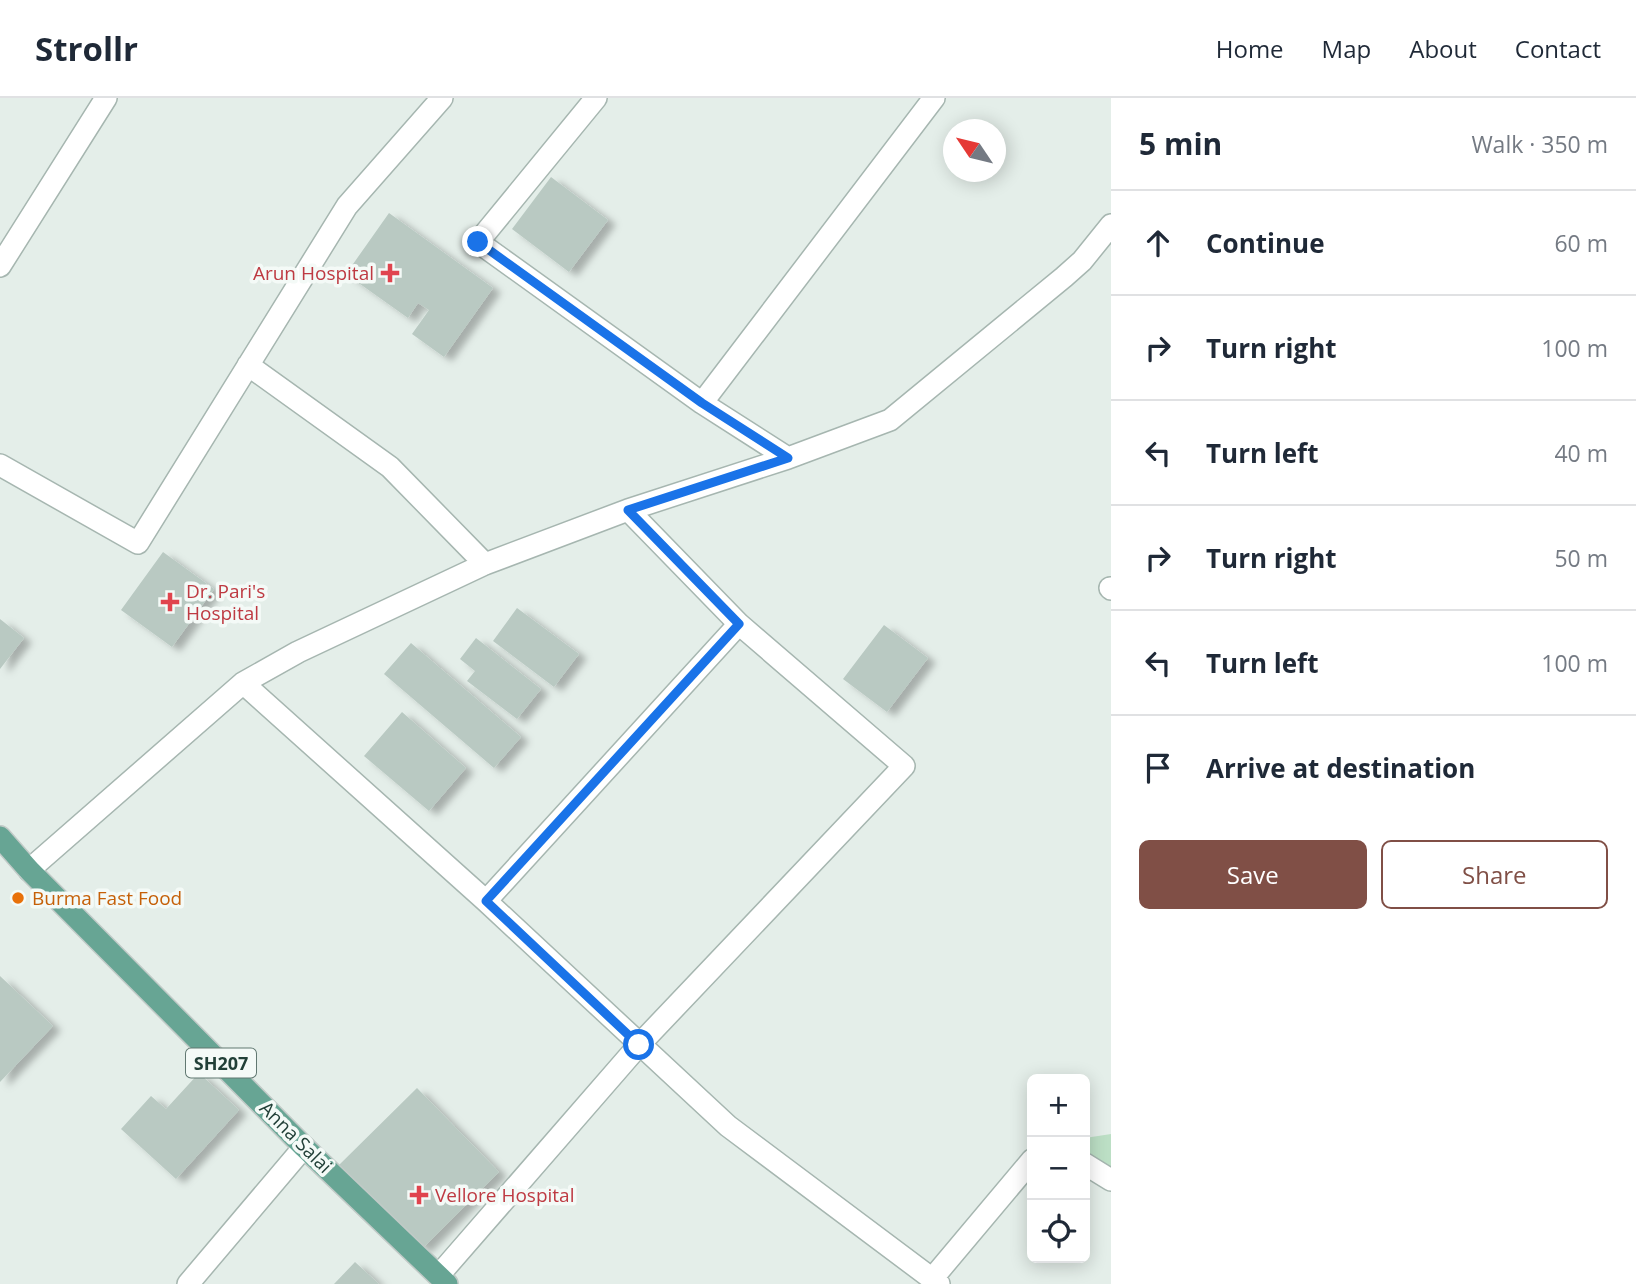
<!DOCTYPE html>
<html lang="en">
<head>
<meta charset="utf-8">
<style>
  body { margin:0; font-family:"Open Sans",sans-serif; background:#f6f6f7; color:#1f2937 }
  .controls { position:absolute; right:21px; bottom:21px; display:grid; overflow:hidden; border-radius:10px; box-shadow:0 4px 18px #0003 }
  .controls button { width:63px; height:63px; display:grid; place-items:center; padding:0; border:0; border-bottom:2px solid #e0e1e3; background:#fff; color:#1f2937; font:35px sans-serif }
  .compass { position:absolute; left:943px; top:21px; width:63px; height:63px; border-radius:50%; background:#fff; box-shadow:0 4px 18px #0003; rotate:305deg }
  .stop { position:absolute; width:21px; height:21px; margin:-16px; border:5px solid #1a73e8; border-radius:50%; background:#fff }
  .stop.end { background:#1a73e8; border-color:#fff; box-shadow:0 2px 7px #0008 }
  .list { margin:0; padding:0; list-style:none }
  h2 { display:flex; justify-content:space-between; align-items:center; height:91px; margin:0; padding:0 28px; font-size:30px }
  h2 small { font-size:23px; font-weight:400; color:#747a83 }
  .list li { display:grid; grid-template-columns:46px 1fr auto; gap:21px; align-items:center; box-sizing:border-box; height:105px; padding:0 28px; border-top:2px solid #e0e1e3 }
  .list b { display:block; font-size:26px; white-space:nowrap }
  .list em { font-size:23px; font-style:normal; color:#747a83 }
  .actions { display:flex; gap:14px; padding:21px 28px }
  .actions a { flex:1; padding:16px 0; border:2px solid #804f46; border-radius:10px; text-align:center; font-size:24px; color:#804f46 }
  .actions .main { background:#804f46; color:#fff }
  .icon { flex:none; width:38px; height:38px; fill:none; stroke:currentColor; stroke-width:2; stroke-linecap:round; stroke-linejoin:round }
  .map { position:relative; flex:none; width:1111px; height:1186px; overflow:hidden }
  header { display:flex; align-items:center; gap:42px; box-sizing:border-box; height:98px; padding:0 35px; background:#fff; border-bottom:2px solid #e0e1e3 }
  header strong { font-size:33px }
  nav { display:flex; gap:38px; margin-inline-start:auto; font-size:24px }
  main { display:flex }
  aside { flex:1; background:#fff }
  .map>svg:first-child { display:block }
  .green { fill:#bcdfc5 }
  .building { fill:#b9c9c2; filter:url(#shadow) }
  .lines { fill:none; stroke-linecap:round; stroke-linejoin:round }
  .street-casing { stroke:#a6b6b0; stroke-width:24 }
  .primary-casing { stroke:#c1cac7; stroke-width:24 }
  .street { stroke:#fff; stroke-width:21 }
  .primary { stroke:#67a594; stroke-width:21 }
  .route { stroke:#1a73e8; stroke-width:9 }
  .health-dot { fill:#e0444e; stroke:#f4faf7; stroke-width:2.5 }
  .food-dot { fill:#e8710a; stroke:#f4faf7; stroke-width:2.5 }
  .labels { text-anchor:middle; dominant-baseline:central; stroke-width:7; stroke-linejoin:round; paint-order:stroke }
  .shield { fill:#f4faf7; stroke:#617871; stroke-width:2 }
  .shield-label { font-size:18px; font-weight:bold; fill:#224038 }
  .health-label { font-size:19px; fill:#be3a42; stroke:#f4faf7; text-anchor:start }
  .food-label { font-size:19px; fill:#c56008; stroke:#f4faf7; text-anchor:start }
  .street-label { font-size:19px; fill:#224038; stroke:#f4faf7 }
</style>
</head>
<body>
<header>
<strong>Strollr</strong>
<nav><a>Home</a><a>Map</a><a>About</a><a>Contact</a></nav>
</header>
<main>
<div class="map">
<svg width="1111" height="1186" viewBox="0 0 1111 1186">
  <defs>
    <filter id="shadow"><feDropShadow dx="8" dy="4.5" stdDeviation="3.5" flood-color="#0004"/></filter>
  </defs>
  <rect width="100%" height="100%" fill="#e4eee9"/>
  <path class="green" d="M 1111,1036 L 1111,1074 L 1085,1059 L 1085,1040 Z"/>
  <path class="building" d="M 551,79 L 608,122 L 569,174 L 512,131 Z
    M 389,115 L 493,190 L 444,259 L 412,236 L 429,212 L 418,205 L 408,220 L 346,176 Z
    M 163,454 L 214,491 L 172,549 L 121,512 Z
    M 517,510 L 579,556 L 554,589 L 493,543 Z
    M 0,521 L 24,540 L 0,571 Z
    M 884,527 L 928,560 L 887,614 L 843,581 Z
    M 476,540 L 541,591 L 517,621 L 467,583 L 475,573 L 460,561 Z
    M 411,545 L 521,639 L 494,670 L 384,576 Z
    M 402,614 L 466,670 L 429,713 L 364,658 Z
    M 0,878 L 53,928 L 0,984 Z
    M 199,975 L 239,1012 L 176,1081 L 121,1031 L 151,998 L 166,1011 Z
    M 417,990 L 499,1074 L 422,1151 L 339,1067 Z
    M 355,1164 L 379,1186 L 334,1186 Z"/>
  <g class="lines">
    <defs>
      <path id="street" d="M 596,0 L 478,144 L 702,305 L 788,360
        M 0,168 L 106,0
        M 248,267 L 390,369 L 485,466
        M 702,305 L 934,0
        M 0,367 L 138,445 L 347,108 L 442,0
        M 1110,490 L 1111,491
        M 243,585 L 486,803 L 728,1028 L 939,1186
        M 29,772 L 243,585 L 298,554 L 485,466 L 628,412 L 788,360 L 890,322 L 1064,179 L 1082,163 L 1111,127
        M 486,803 L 739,526
        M 1085,1066 L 1111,1082
        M 439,1177 L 639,947 L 904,668 L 739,526 L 628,412
        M 932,1181 L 1032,1062
        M 188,1186 L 304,1049"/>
      <path id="primary" d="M 0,739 L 29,772 L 304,1049 L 447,1186"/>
    </defs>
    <use href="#street" class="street-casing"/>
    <use href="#primary" class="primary-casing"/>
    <use href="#street" class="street"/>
    <use href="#primary" class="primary"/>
  </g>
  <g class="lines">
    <path class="route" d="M 478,144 L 702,305 L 788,360 L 628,412 L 739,526 L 486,803 L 639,947"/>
  </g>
  <g class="health-dot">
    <path d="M386.5 164.5h7v7h7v7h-7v7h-7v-7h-7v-7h7z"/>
    <path d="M166.5 493.5h7v7h7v7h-7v7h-7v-7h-7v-7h7z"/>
    <path d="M415.5 1086.5h7v7h7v7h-7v7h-7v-7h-7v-7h7z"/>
  </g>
  <circle class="food-dot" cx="18" cy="800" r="7"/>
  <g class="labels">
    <rect class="shield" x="186" y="950.5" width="70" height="29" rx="5"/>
    <g class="shield-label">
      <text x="221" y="965">SH207</text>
    </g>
    <g class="health-label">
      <text x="374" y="175" text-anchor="end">Arun Hospital</text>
      <text x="186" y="493">Dr. Pari's<tspan x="186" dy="22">Hospital</tspan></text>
      <text x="435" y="1097">Vellore Hospital</text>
    </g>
    <g class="food-label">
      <text x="32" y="800">Burma Fast Food</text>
    </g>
    <g class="street-label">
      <text transform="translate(296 1039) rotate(45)">Anna Salai</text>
    </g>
  </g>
</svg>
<div class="controls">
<button>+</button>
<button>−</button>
<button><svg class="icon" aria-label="locate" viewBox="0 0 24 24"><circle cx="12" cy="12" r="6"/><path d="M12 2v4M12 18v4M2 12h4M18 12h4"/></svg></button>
</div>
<svg class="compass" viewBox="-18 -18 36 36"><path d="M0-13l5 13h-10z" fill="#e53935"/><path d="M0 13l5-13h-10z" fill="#747a83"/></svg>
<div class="stop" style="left:639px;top:947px"></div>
<div class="stop end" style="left:478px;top:144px"></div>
</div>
<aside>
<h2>5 min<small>Walk · 350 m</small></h2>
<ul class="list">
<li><svg class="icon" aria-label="ahead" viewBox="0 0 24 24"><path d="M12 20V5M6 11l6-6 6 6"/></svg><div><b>Continue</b></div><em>60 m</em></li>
<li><svg class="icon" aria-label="right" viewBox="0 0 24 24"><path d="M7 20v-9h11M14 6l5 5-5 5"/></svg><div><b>Turn right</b></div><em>100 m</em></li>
<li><svg class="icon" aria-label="left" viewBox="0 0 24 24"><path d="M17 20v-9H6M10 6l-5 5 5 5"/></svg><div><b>Turn left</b></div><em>40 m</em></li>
<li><svg class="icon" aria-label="right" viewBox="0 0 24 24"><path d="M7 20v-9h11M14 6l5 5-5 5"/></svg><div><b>Turn right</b></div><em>50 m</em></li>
<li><svg class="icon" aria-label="left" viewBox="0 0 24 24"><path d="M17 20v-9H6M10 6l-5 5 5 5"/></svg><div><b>Turn left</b></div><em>100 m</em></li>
<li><svg class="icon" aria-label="arrive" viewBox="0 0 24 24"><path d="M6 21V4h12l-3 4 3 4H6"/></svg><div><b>Arrive at destination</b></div></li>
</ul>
<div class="actions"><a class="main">Save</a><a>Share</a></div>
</aside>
</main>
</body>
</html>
